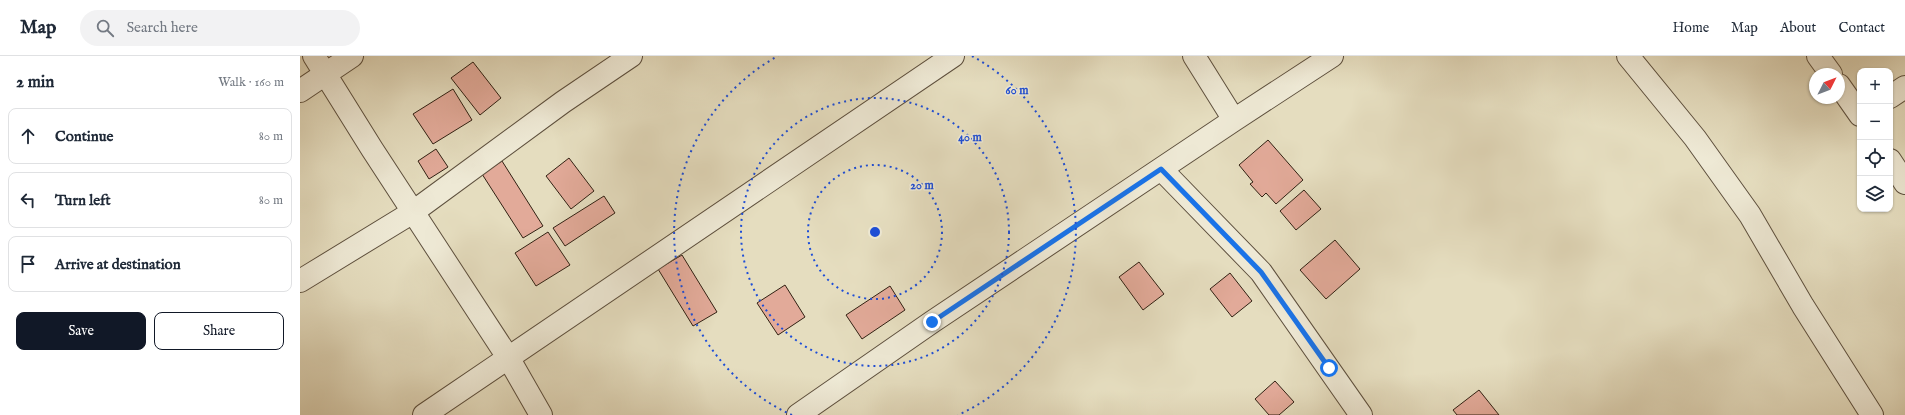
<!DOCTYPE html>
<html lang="en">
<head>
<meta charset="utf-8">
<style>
  body { margin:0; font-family:"IM FELL English",serif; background:#f2f2f3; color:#1f2937 }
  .controls { position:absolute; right:12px; top:12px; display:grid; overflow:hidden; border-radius:8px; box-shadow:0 1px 3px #0004 }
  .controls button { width:36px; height:36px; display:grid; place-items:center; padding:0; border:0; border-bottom:1px solid #e0e1e3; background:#fff; color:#1f2937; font:20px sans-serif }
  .compass { position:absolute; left:1509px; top:12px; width:36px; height:36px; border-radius:50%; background:#fff; box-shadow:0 1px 3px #0004; rotate:48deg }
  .stop { position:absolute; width:12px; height:12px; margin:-9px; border:3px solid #1a73e8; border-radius:50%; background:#fff }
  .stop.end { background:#1a73e8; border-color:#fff; box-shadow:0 1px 4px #0008 }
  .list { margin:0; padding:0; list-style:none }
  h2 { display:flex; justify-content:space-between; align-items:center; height:52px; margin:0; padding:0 16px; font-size:17px }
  h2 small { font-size:13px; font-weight:400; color:#747a83 }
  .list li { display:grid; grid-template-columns:26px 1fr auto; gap:12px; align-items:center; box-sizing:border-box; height:56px; margin:0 8px 8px; padding:0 8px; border:1px solid #e0e1e3; border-radius:8px }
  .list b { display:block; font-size:15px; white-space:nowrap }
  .list em { font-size:13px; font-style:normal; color:#747a83 }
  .actions { display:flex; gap:8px; padding:12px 16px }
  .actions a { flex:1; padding:9px 0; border:1px solid #111827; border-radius:8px; text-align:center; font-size:14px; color:#111827 }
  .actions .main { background:#111827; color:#fff }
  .icon { flex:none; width:22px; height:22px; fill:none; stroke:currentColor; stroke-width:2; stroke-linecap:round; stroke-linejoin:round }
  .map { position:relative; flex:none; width:1605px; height:359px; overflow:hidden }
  header { display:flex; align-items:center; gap:24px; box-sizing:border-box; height:56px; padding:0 20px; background:#fff; border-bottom:1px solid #e0e1e3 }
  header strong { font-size:19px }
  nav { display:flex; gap:22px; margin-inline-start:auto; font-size:14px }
  .search { width:280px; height:36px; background:#f2f2f3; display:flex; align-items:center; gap:10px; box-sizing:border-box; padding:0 14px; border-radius:22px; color:#747a83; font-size:15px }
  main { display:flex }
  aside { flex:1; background:#fff }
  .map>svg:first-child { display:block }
  .building { fill:#e2aa99; stroke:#312113 }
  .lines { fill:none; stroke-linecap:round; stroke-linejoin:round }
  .minor-casing { stroke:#5e503e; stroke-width:24 }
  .minor { stroke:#eee9d5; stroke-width:22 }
  .route { stroke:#1a73e8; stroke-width:5 }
  .ring { fill:none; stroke:#1d4ed8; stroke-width:2; stroke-dasharray:2 4 }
  .centre { fill:#1d4ed8; stroke:#eee9d5; stroke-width:2 }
  .ring-label { font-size:12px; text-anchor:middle; font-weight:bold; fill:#1d4ed8; stroke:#eee9d5; stroke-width:3; stroke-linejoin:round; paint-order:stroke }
</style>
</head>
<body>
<header>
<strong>Map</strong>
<div class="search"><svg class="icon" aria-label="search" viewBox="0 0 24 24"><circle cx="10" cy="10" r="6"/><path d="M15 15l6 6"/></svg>Search here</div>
<nav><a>Home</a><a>Map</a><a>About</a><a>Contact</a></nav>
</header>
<main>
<aside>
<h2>2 min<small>Walk · 160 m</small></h2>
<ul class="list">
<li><svg class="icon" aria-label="ahead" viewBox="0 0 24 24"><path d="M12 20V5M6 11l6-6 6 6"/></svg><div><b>Continue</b></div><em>80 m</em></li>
<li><svg class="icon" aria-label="left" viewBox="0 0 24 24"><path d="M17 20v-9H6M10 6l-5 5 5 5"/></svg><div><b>Turn left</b></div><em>80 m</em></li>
<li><svg class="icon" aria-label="arrive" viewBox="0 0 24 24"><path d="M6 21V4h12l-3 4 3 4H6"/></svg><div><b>Arrive at destination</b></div></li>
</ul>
<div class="actions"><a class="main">Save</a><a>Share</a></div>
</aside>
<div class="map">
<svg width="1605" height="359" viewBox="0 0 1605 359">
  <rect width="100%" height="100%" fill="#e5ddbf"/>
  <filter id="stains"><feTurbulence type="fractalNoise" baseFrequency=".005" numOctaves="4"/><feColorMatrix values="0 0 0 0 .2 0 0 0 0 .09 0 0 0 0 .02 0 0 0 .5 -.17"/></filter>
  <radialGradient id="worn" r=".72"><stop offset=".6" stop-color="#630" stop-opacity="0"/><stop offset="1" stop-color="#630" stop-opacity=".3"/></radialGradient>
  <path class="building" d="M 173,6 L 201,42 L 180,59 L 151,22 Z
    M 153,33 L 172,64 L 133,88 L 113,58 Z
    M 968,84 L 1003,124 L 976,148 L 966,137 L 962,141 L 950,128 L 953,126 L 939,109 Z
    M 136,93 L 148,111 L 129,123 L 118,105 Z
    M 269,102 L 294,135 L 271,153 L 246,120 Z
    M 202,105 L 243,170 L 223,182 L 182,118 Z
    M 1004,134 L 1021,153 L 996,174 L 980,155 Z
    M 304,140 L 315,157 L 265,190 L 253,172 Z
    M 248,176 L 270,209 L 236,230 L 215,197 Z
    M 1035,184 L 1060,213 L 1026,243 L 1000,214 Z
    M 382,199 L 417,256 L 393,270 L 358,213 Z
    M 839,206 L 864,238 L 843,254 L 819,221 Z
    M 930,217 L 952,245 L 932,261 L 910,233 Z
    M 485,229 L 505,261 L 478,279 L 457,247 Z
    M 590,230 L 605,254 L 562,283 L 546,259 Z
    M 975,325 L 994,346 L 979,359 L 969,359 L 955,343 Z
    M 1179,334 L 1199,359 L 1157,359 L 1153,354 Z"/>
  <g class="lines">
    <defs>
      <path id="minor" d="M 14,0 L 72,93 L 209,303 L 241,359
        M 894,0 L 934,64
        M 1328,0 L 1395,82 L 1450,159 L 1503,250 L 1572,359
        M 1518,0 L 1531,18
        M 1539,29 L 1560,59
        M 0,35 L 52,0
        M 1590,41 L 1605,31
        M 1590,104 L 1605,127
        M 861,113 L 961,216 L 1061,359
        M 0,225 L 113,156 L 263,46 L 331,0
        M 124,359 L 653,0
        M 498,359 L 632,266 L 934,64 L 1032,0"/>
    </defs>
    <use href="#minor" class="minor-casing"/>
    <use href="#minor" class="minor"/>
  </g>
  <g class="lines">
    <path class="route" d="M 632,266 L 861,113 L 961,216 L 1029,312"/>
  </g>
  <g class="ring">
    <circle cx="575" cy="176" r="67"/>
    <circle cx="575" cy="176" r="134"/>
    <path d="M492 359A201 201 0 0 1 478 0M672 0A201 201 0 0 1 658 359"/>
  </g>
  <circle cx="575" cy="176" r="6" class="centre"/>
  <g class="ring-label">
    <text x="717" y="38">60 m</text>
    <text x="670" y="85">40 m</text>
    <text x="622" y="133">20 m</text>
  </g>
  <rect width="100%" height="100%" filter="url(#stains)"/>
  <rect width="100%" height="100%" fill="url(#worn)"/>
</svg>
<div class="controls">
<button>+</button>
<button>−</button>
<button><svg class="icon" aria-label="locate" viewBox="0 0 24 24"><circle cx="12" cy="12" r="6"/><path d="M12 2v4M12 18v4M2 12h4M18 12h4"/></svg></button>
<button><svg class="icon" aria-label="layers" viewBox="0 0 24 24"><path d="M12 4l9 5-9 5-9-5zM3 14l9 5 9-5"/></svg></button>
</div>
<svg class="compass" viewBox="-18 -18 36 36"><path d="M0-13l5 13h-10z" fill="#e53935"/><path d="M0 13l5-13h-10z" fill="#747a83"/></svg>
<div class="stop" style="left:1029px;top:312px"></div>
<div class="stop end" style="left:632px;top:266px"></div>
</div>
</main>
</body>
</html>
